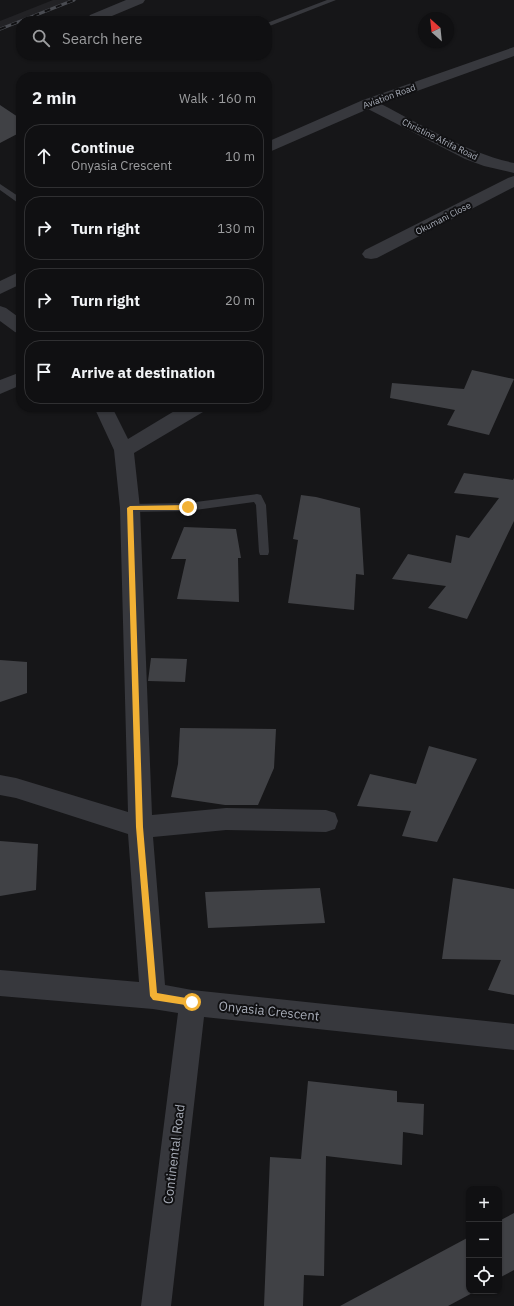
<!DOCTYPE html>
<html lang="en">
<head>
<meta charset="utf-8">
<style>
  body { margin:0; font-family:"IBM Plex Sans",sans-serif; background:#19191b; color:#f1f3f6 }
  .controls { position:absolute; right:12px; bottom:12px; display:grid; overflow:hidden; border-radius:8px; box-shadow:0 1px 3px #0004 }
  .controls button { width:36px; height:36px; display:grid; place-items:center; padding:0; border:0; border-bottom:1px solid #303032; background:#101012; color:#f1f3f6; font:20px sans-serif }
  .compass { position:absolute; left:418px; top:12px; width:36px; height:36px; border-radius:50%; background:#101012; box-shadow:0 1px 3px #0004; rotate:333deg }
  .stop { position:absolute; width:12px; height:12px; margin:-9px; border:3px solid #f2b134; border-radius:50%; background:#fff }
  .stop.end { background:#f2b134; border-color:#fff; box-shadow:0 1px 4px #0008 }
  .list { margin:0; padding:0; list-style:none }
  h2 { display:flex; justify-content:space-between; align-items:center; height:52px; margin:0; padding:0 16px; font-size:17px }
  h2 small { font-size:13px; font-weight:400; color:#9c9d9f }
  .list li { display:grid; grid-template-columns:26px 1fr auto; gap:12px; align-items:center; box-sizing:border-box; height:64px; margin:0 8px 8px; padding:0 8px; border:1px solid #303032; border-radius:16px }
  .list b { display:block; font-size:15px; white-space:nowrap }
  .list p { margin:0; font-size:13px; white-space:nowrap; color:#9c9d9f }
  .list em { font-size:13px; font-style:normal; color:#9c9d9f }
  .icon { flex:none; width:22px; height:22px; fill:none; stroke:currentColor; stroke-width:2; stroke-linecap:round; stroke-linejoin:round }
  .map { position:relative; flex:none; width:514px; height:1306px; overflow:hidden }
  .search { position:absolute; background:#101012; box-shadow:0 1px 3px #0004; left:16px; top:16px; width:256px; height:44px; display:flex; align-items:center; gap:10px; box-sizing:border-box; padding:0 14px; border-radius:16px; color:#9c9d9f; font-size:15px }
  .panel { position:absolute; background:#101012; box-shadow:0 1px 3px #0004; left:16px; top:72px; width:256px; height:340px; border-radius:16px }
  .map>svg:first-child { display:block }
  .built { fill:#222225 }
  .building { fill:#404145 }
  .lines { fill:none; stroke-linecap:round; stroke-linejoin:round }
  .lane { fill:#37383d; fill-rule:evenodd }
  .street { fill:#37383d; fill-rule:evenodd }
  .rail-casing { stroke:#4a4c52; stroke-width:3 }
  .rail { stroke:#111113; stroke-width:2; stroke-dasharray:6; stroke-linecap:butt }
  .route { fill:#f2b134 }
  .labels { text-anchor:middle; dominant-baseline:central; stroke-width:4; stroke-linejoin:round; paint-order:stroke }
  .far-street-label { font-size:9px; fill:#a8adb8; stroke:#111113 }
  .near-street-label { font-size:13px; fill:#a8adb8; stroke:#111113 }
</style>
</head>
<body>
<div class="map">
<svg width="514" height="1306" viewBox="0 0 514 1306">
  <rect width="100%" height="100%" fill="#161618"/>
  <path class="built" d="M 53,0 L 77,0 L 24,21 L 21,21 L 21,22 L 0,31 L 0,21 Z"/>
  <path class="building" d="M 0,105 L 21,119 L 21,132 L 0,143 Z
    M 472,370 L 514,379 L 489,435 L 447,425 L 455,410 L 390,398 L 392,383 L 464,389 Z
    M 464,473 L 513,480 L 514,478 L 514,521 L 467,619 L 428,608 L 446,586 L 392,579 L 408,554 L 451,563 L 456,535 L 469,538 L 499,498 L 454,493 Z
    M 301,495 L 316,497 L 360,508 L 364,575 L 356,574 L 354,610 L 288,603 L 298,540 L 293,539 Z
    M 184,527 L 236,529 L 241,558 L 238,558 L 239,602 L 177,599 L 186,559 L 171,559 Z
    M 151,658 L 187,659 L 185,682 L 148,681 Z
    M 0,660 L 27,662 L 27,693 L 0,702 Z
    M 180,728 L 276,729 L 274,768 L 258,805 L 225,805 L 171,797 L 178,764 Z
    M 429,746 L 477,759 L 437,842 L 402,836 L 411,811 L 357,806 L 370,774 L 416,784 Z
    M 0,841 L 38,844 L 36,890 L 0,896 Z
    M 453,878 L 514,889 L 514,995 L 488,990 L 501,960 L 442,959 Z
    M 320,888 L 325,923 L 208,928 L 205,892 Z
    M 308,1081 L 397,1091 L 397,1102 L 424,1104 L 423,1135 L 403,1132 L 402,1165 L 326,1156 L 324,1276 L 304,1275 L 303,1306 L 264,1306 L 270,1157 L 301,1159 Z
    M 514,1213 L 514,1270 L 499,1278 L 499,1221 Z
    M 469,1237 L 469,1291 L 476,1291 L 448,1306 L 340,1306 Z"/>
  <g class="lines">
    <path class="lane" d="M 327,0 L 336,0 L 267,27 L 267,23 Z
      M 0,184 L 21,198 L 21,205 L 0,190 Z
      M 257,494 L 261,495 L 266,505 L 269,552 L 268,555 L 260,555 L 259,552 L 256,505 L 254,502 L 188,511 L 130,512 L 126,511 L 125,508 L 126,505 L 130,504 L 188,503 Z"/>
    <path class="street" d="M 126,0 L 145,0 L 143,3 L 100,21 L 90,21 L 88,18 L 90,15 Z
      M 514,47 L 514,56 L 381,104 C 424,126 467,153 514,163 L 514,173 L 484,166 L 465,159 L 368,109 L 267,153 L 267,142 L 363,100 Z
      M 514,176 L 514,187 L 377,258 L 371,259 L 365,258 L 362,254 L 365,250 L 508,178 Z
      M 21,271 L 21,284 L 0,294 L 0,281 Z
      M 0,306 L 6,308 L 21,319 L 21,334 L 15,332 L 0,321 Z
      M 21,372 L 21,385 L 0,394 L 0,380 Z
      M 94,407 L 112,407 L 128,439 L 181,407 L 205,407 L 203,412 L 134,453 L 140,508 L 152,815 L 226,808 L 326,810 L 335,813 L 338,821 L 335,829 L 326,832 L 226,830 L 153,837 L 165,985 L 192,990 L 514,1024 L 514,1050 L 204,1017 L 171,1306 L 141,1306 L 178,1013 L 153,1009 L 0,996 L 0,970 L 139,982 L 128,834 L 16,798 L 0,795 L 0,775 L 16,778 L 128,812 L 120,508 L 114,450 Z"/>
    <defs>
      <path id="rail" d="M 0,29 L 74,0"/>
    </defs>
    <use href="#rail" class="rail-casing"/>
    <use href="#rail" class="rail"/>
  </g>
  <path class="route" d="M 188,505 L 191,507 L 188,510 L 133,510 L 143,827 L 157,993 L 192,999 L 196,1002 L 192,1006 L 153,1000 L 150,996 L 136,827 L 127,508 L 130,506 Z"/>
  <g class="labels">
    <g class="far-street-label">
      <text transform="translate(389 96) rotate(-20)">Aviation Road</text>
      <text transform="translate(440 139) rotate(26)">Christine Afrifa Road</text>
      <text transform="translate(443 218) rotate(-27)">Okumani Close</text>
    </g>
    <g class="near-street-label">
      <text transform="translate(269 1011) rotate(6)">Onyasia Crescent</text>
      <text transform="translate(174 1154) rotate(-83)">Continental Road</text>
    </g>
  </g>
</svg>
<div class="controls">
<button>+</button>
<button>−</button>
<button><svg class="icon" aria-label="locate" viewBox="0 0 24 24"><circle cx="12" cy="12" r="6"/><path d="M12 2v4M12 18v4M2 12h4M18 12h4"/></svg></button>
</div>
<svg class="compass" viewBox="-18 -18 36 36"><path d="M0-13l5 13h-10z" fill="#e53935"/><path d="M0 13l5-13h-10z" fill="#9c9d9f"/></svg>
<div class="stop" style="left:192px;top:1002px"></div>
<div class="stop end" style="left:188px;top:507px"></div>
<div class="search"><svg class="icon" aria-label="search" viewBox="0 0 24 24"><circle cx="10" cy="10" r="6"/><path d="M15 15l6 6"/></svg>Search here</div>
<section class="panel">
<h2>2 min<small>Walk · 160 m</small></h2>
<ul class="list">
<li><svg class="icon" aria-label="ahead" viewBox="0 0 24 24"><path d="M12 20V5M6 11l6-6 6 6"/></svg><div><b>Continue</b><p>Onyasia Crescent</p></div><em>10 m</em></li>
<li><svg class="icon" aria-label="right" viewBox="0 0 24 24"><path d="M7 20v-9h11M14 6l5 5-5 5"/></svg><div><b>Turn right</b></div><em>130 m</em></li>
<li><svg class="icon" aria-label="right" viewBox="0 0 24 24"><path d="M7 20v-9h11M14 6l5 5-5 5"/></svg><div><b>Turn right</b></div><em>20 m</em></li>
<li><svg class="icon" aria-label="arrive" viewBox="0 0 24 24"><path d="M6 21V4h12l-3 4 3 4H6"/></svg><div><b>Arrive at destination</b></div></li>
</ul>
</section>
</div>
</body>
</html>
